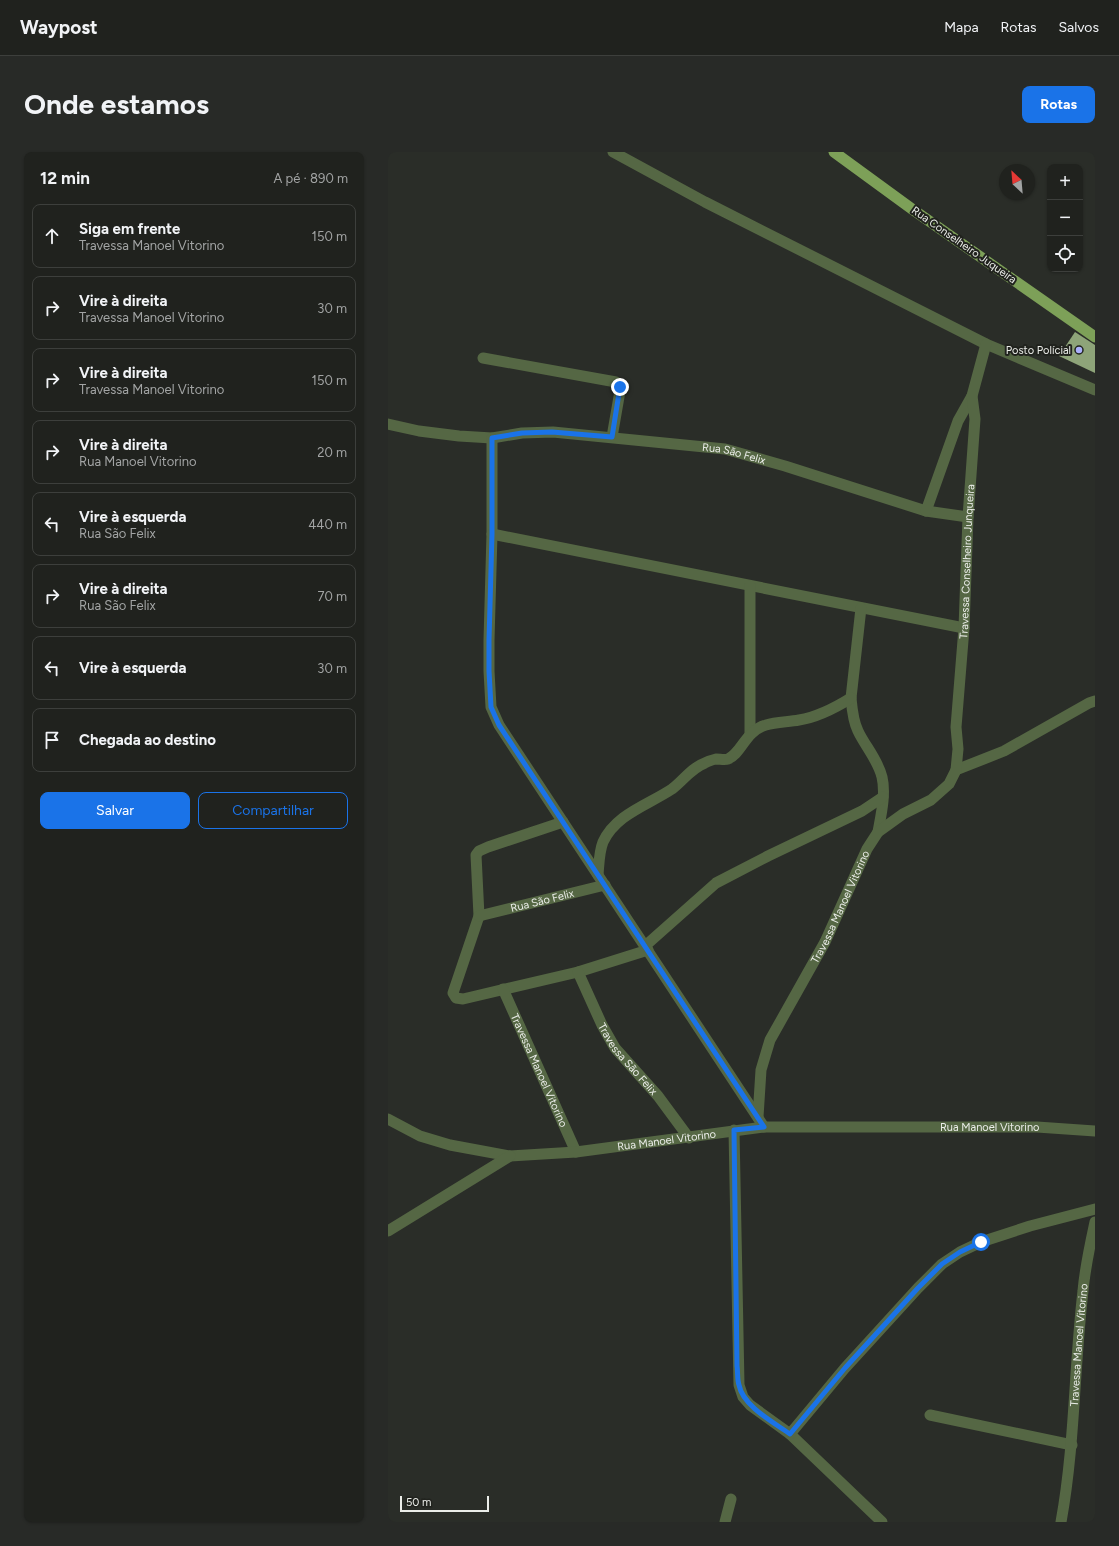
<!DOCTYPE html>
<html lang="pt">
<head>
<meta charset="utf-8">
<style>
  body { margin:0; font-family:Figtree,sans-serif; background:#282a27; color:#f1f3f6 }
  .controls { position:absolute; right:12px; top:12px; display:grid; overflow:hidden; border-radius:8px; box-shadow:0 1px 3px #0004 }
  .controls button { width:36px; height:36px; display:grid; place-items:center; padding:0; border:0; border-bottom:1px solid #3d3f3c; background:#20221e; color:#f1f3f6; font:20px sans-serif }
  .compass { position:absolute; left:611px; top:12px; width:36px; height:36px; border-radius:50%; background:#20221e; box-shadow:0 1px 3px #0004; rotate:334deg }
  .scale { position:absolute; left:12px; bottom:10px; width:89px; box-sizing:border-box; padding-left:4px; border:2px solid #ebede9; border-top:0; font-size:11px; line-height:14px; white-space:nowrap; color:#ebede9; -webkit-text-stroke:3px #21231e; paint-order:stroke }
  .stop { position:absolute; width:12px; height:12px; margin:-9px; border:3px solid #1a73e8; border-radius:50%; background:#fff }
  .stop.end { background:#1a73e8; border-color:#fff; box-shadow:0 1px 4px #0008 }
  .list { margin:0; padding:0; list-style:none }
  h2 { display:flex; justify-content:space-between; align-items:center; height:52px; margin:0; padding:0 16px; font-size:17px }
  h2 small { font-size:13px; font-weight:400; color:#a2a4a4 }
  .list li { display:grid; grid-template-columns:26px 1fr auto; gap:12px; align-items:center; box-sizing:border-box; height:64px; margin:0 8px 8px; padding:0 8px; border:1px solid #3d3f3c; border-radius:8px }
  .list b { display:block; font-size:15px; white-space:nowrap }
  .list p { margin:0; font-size:13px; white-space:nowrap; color:#a2a4a4 }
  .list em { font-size:13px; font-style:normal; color:#a2a4a4 }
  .actions { display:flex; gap:8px; padding:12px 16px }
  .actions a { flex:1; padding:9px 0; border:1px solid #1a73e8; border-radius:8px; text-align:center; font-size:14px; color:#1a73e8 }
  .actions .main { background:#1a73e8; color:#fff }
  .icon { flex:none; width:22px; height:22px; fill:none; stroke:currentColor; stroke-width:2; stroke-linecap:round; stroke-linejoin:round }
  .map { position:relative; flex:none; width:707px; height:1370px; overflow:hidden; border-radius:8px }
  header { display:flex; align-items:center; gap:24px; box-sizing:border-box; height:56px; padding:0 20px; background:#20221e; border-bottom:1px solid #3d3f3c }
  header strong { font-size:19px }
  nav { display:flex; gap:22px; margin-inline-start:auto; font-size:14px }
  .intro { display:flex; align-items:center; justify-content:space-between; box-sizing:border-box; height:96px; padding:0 24px }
  h1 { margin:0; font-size:28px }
  .button { padding:10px 18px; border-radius:8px; background:#1a73e8; color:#fff; font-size:14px; font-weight:700 }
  main { display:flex; gap:24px; padding:0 24px }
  aside { flex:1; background:#20221e; border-radius:8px; box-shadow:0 1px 3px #0004 }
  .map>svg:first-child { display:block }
  .building { fill:#8ea479 }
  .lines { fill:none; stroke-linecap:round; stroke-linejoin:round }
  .minor { stroke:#556744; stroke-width:11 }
  .primary { stroke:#7da058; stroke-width:11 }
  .route { stroke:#1a73e8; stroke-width:5 }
  .poi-dot { fill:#aab0fb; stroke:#21231e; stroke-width:1.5 }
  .labels { text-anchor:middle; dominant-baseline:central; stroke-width:4; stroke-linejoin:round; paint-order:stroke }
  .street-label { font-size:11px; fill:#ebede9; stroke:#21231e }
  .poi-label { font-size:11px; fill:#ebede9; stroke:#21231e; text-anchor:end }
</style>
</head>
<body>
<header>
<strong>Waypost</strong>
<nav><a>Mapa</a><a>Rotas</a><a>Salvos</a></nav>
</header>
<div class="intro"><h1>Onde estamos</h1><a class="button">Rotas</a></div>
<main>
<aside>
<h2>12 min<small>A pé · 890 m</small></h2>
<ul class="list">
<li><svg class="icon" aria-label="ahead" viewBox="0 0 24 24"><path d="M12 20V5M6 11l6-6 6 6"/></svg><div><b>Siga em frente</b><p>Travessa Manoel Vitorino</p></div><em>150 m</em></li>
<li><svg class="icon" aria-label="right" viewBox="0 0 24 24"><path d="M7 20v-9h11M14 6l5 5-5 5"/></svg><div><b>Vire à direita</b><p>Travessa Manoel Vitorino</p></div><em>30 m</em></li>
<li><svg class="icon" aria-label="right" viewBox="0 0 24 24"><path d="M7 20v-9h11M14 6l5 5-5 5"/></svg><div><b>Vire à direita</b><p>Travessa Manoel Vitorino</p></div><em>150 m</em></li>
<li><svg class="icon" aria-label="right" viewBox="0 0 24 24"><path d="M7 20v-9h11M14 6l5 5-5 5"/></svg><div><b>Vire à direita</b><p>Rua Manoel Vitorino</p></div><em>20 m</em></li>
<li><svg class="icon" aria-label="left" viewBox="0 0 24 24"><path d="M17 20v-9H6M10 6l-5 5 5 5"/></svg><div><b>Vire à esquerda</b><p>Rua São Felix</p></div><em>440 m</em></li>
<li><svg class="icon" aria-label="right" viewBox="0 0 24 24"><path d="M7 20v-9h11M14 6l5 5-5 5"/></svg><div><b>Vire à direita</b><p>Rua São Felix</p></div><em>70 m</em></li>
<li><svg class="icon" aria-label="left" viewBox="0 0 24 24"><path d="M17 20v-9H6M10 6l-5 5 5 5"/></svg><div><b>Vire à esquerda</b></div><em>30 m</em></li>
<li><svg class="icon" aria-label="arrive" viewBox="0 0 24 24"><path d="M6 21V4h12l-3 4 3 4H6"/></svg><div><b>Chegada ao destino</b></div></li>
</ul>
<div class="actions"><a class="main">Salvar</a><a>Compartilhar</a></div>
</aside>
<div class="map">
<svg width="707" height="1370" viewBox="0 0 707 1370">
  <rect width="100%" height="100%" fill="#2a2d28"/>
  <path class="building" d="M 687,180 L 707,193 L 707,221 L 671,204 Z"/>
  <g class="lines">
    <g class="minor">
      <path d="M 225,0 L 317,50 L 598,192 L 707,238"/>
      <path d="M 95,206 L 228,230 L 232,235 L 232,239 L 224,285"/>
      <path id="s1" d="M 0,272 L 31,279 L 71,284 L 104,286 L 134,281 L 165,280 L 337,297 L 397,314 L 538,359 L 580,365"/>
      <path d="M 104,286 L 104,382 L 101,488 L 101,519 L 103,555 L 111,573 L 376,975"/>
      <path d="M 538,359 L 570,269 L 584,244"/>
      <path d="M 104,382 L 576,476"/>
      <path d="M 473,456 L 463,546 C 464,557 465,569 470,579 C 477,594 490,608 494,625 C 498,642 493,663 490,680"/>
      <path d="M 362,582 L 362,434"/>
      <path d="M 568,618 L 616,599 L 701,551 L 707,549"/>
      <path d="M 175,670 L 100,695 L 91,699 L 88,703 L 91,764 L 65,841 L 68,846 L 75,847 L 190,820 L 260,798"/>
      <path d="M 210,723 C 211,712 211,700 215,690 C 228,662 260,653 284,637 C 295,629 303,616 317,611 C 320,609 324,608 328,607 C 332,607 337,608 340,607 C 354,601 357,579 378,573 C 388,570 400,570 411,568 C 430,565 447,556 463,546"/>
      <path id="s2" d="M 91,764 L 217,733"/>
      <path d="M 257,794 L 328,731 L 380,704 L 474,659 L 495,645"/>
      <path id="s3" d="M 190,820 L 214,873 L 227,896 L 270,944 L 301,986"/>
      <path id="s4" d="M 115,837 L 188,1000"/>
      <path id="s5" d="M 370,965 L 373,918 L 382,888 L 437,790 L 479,697 L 490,680 L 515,662 L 543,648 L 561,632 L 568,618 L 570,597 L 568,575 L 576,476 L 580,365 L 587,267 L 584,244 L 598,192"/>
      <path id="s6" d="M 0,967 L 32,984 L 62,993 L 122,1004 L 188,1000 L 376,975 L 649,975 L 707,979"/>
      <path d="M 346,978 L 351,1233 L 355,1245 L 362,1253 L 402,1282 L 494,1370"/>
      <path d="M 0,1079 L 122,1004"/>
      <path d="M 542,1263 L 684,1293"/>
      <path d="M 402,1282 L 457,1216 L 530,1136 L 554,1112 L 572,1100 L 593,1090 L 642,1074 L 707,1057"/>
      <path d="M 337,1370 L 343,1347"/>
      <path id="s7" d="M 673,1370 C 687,1293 686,1216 695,1139 C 697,1115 702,1093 707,1070"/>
    </g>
    <path class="primary" d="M 446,0 L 524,57 L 707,185"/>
  </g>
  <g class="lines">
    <path class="route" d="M 232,235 L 224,285 L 164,280 L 134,281 L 104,286 L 104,382 L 101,488 L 101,519 L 103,555 L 111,573 L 376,975 L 346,978 L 349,1214 C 350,1220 349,1227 351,1233 C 355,1254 385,1270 402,1282 L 457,1216 L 530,1136 L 554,1112 L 572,1100 L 593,1090"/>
  </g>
  <circle class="poi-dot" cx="691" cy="198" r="4"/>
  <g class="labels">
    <g class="street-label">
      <text transform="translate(576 93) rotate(35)">Rua Conselheiro Juqueira</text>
      <text stroke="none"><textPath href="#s1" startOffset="349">Rua São Felix</textPath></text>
      <text stroke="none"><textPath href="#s5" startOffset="624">Travessa Conselheiro Junqueira</textPath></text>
      <text stroke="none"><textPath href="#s2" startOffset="65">Rua São Felix</textPath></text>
      <text stroke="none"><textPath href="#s5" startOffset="229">Travessa Manoel Vitorino</textPath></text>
      <text stroke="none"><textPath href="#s3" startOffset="101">Travessa São Felix</textPath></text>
      <text stroke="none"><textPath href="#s4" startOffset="89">Travessa Manoel Vitorino</textPath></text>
      <text stroke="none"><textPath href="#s6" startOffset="610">Rua Manoel Vitorino</textPath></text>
      <text stroke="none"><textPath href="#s6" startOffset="286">Rua Manoel Vitorino</textPath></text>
      <text stroke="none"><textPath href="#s7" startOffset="178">Travessa Manoel Vitorino</textPath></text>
    </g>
    <g class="poi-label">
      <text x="683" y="198">Posto Polícial</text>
    </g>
  </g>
</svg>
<div class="controls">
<button>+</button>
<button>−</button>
<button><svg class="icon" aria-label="locate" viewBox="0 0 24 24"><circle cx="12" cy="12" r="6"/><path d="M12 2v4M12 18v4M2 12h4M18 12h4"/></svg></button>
</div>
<svg class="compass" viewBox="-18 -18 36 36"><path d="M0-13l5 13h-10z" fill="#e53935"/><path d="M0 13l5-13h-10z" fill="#a2a4a4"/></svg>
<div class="scale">50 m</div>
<div class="stop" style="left:593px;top:1090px"></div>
<div class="stop end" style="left:232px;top:235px"></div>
</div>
</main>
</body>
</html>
